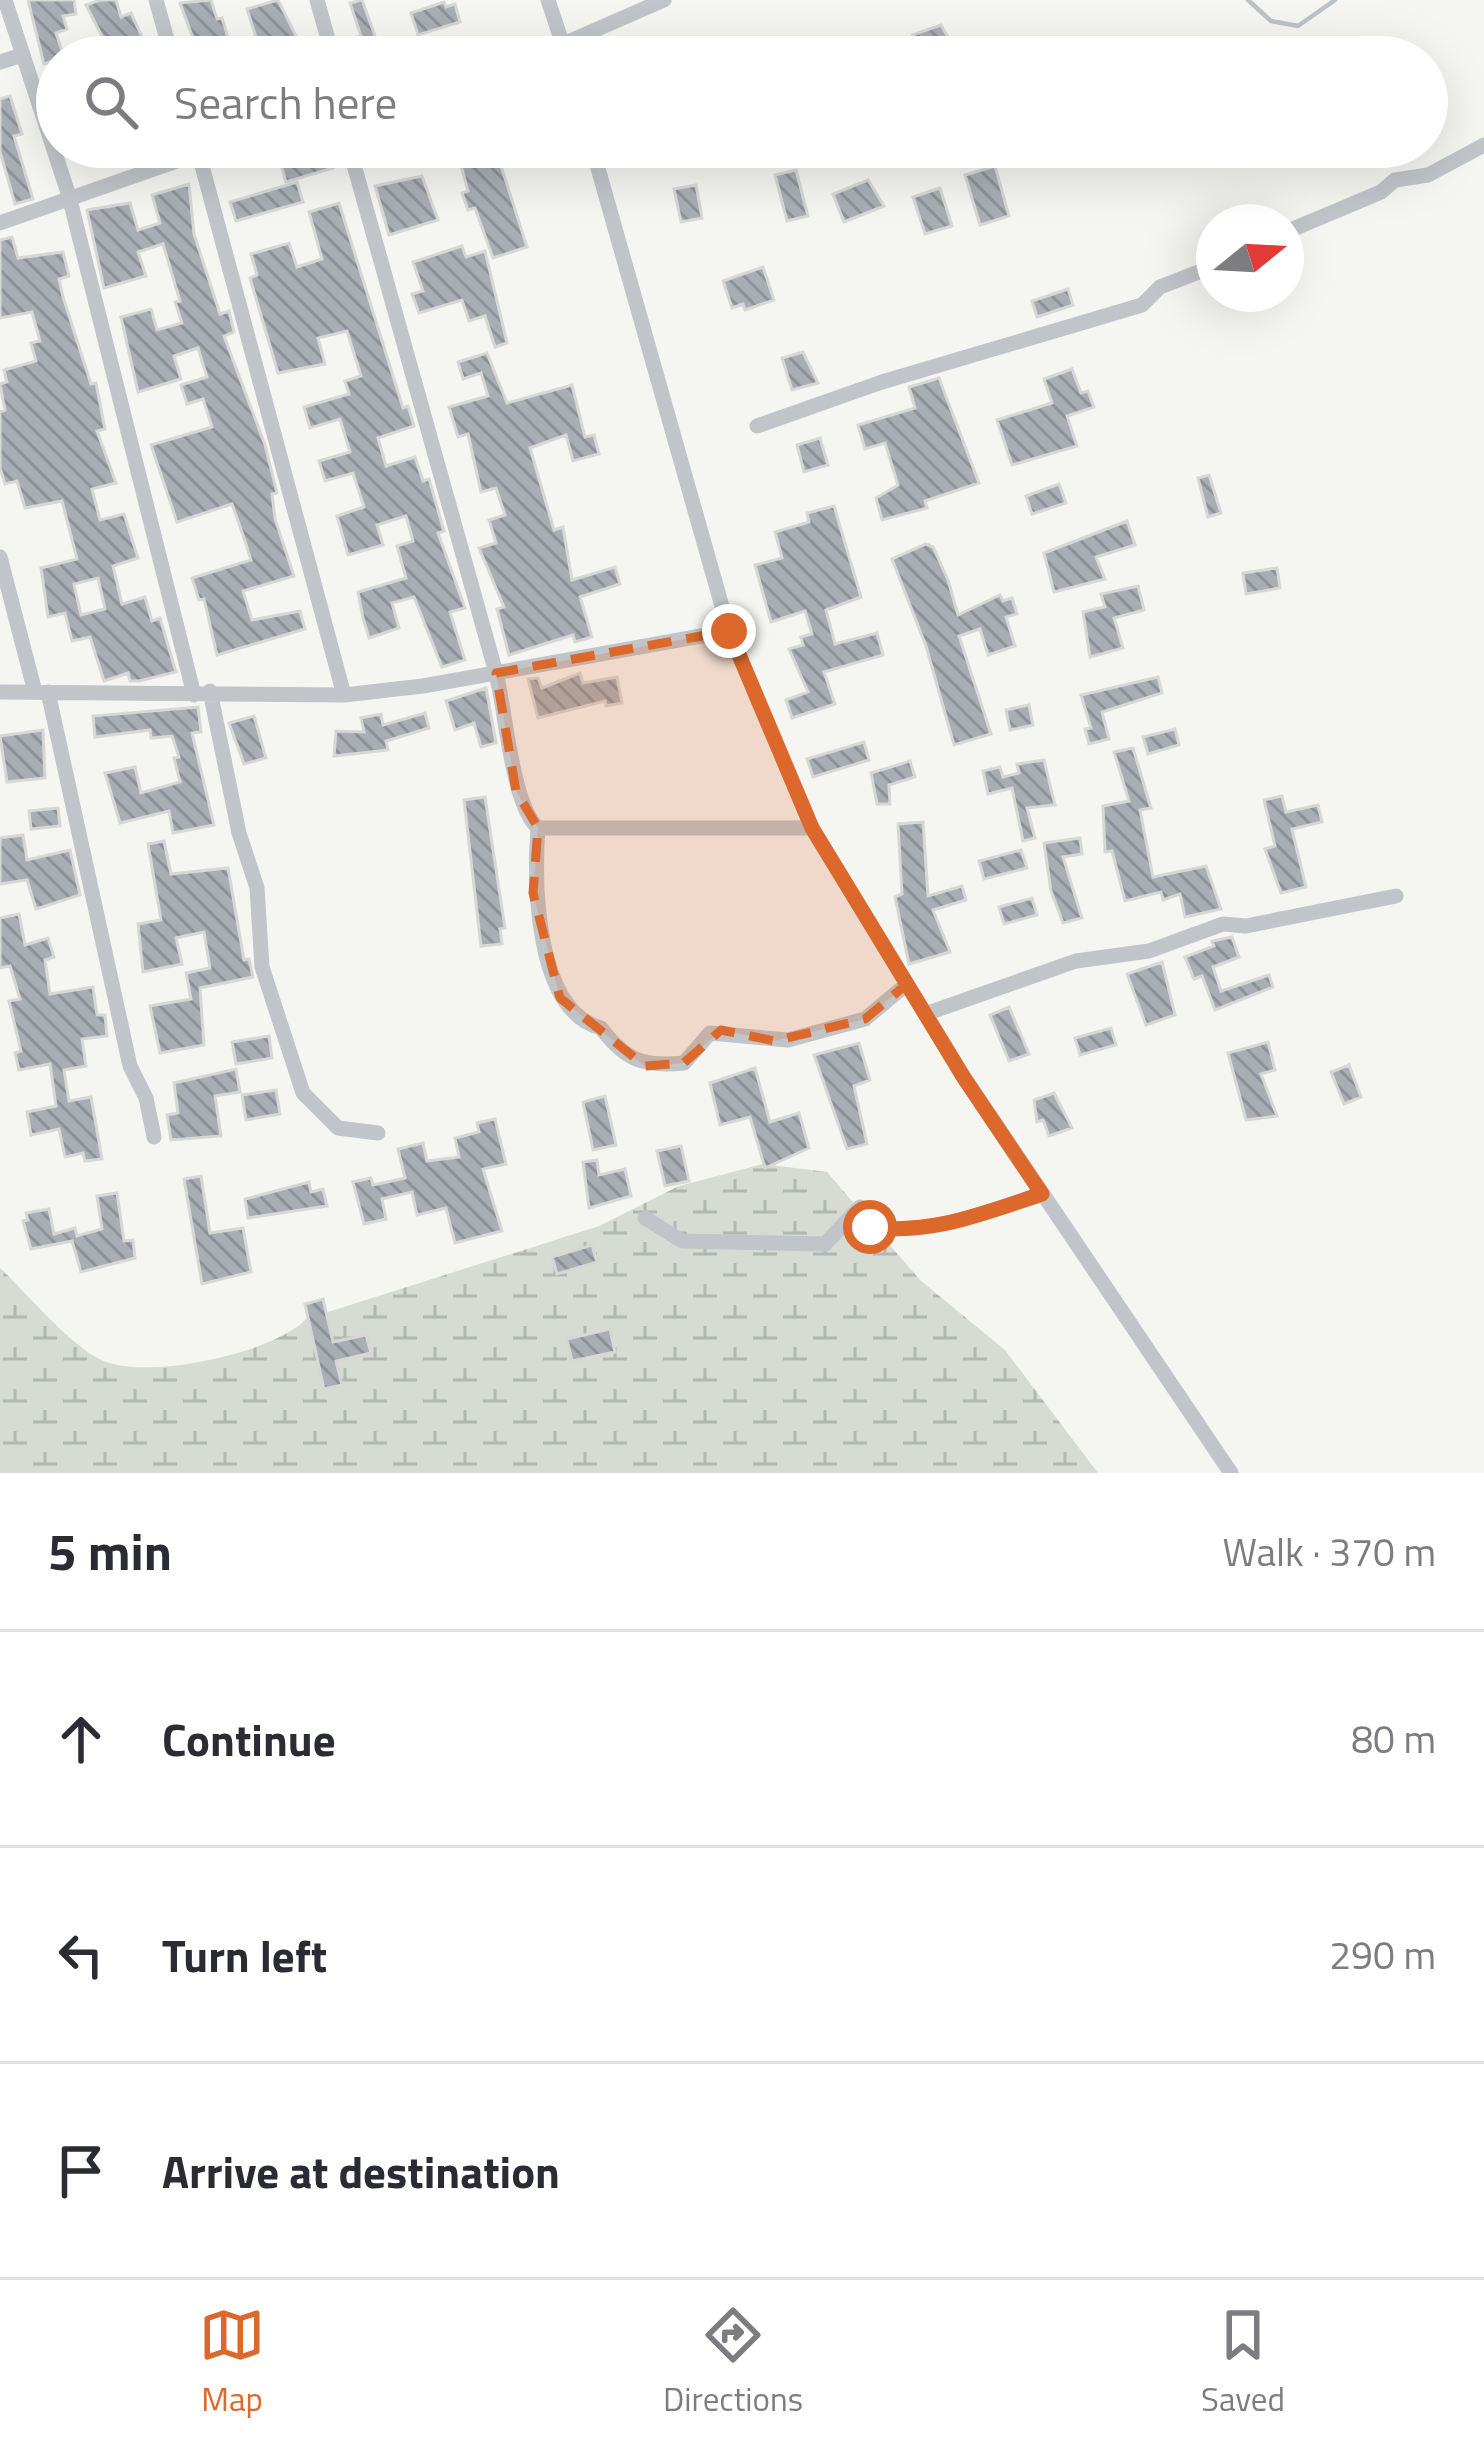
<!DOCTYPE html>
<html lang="en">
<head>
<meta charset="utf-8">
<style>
  body { margin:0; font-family:"Titillium Web",sans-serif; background:#f2f2f3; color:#2b2b33 }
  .compass { position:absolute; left:1196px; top:204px; width:108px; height:108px; border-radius:50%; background:#fff; box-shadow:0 12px 48px #0002; rotate:72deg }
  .stop { position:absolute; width:36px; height:36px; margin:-27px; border:9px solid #dc682c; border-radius:50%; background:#fff }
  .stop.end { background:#dc682c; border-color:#fff; box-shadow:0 3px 12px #0008 }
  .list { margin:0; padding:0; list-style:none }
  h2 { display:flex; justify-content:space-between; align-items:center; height:156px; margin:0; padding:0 48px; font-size:51px }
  h2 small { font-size:39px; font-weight:400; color:#7c7c81 }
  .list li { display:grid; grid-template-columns:78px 1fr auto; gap:36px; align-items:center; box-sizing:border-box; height:216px; padding:0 48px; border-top:3px solid #e1e1e2 }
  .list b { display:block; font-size:45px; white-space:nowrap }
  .list em { font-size:39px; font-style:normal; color:#7c7c81 }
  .icon { flex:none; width:66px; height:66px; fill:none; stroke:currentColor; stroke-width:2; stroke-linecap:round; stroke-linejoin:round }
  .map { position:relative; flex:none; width:1484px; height:1473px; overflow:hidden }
  .search { position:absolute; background:#fff; box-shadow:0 12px 48px #0002; left:36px; right:36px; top:36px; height:132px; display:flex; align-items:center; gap:30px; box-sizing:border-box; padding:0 42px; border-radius:66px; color:#7c7c81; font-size:45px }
  .sheet { height:804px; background:#fff }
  nav { display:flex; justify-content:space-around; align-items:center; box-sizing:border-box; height:168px; border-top:3px solid #e1e1e2; background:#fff; font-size:33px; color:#7c7c81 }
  nav a { display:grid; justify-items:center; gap:6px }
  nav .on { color:#dc682c }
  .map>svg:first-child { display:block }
  .wetland { fill:url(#wetland-marsh) }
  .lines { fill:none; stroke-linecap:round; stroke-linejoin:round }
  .stream { stroke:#b9c3c8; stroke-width:4.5 }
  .building { fill:url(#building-back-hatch); stroke:#d7d7d5; stroke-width:3; fill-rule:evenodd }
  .minor { stroke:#c1c4c8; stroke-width:15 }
  .route { stroke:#dc682c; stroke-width:15 }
  .marked { fill:#dc682c; fill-opacity:0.2; stroke:#dc682c; stroke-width:9; stroke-dasharray:24 15; stroke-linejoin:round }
</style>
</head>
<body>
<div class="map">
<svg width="1484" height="1473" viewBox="0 0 1484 1473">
  <defs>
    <pattern id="wetland-marsh" width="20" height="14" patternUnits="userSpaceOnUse" patternTransform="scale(3)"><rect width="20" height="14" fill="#d6dcd4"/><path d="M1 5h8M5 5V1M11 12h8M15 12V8" fill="none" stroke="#b1b7b1"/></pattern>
    <pattern id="building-back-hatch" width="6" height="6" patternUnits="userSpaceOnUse" patternTransform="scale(3)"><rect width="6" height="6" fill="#a8aeb4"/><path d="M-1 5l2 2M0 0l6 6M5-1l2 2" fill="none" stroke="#8d9298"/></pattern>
  </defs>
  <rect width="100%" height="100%" fill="#f5f6f2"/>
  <path class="wetland" d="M 763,1164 L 827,1172 L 920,1280 L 1005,1350 L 1098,1473 L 0,1473 L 0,1268 C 26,1292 73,1349 104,1361 C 149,1380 274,1353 306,1319 L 599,1226 L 679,1186 Z"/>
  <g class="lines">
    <path class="stream" d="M 1248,0 L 1271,21 L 1298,26 L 1335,0"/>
  </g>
  <path class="building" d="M 28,0 L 74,0 L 76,14 L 63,16 L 67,29 L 56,33 L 64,57 L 44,64 Z
    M 100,0 L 116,0 L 121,17 L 131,13 L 151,57 L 98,57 L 94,45 L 105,42 L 86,5 Z
    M 211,0 L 217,19 L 222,18 L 234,57 L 200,57 L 180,3 Z
    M 278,0 L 297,38 L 260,50 L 247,9 Z
    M 362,0 L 379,47 L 359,53 L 354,38 L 361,36 L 350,3 Z
    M 444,2 L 446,7 L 455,4 L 460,22 L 418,35 L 411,13 Z
    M 941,25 L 954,48 L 944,51 L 946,57 L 915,57 L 912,35 Z
    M 10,96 L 22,134 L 14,136 L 33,199 L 15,204 L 0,152 L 0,99 Z
    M 289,147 L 327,148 L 333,168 L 286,182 L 277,151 Z
    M 456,147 L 495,147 L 527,247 L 493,258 L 475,208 L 468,210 L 462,193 L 468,191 Z
    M 995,166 L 1009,216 L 980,225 L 965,175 Z
    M 796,170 L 808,216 L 787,221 L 775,175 Z
    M 422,176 L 438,220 L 389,235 L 375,186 Z
    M 868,180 L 884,206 L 844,222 L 833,194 Z
    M 297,182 L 303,202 L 236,221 L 230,202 Z
    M 189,184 L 194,234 L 220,314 L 229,311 L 234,332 L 224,336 L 265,445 L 277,493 L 272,494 L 275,519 L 294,576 L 243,591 L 252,620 L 300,611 L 305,629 L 217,655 L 204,599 L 199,600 L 192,578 L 251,560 L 243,535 L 232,504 L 177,522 L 151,445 L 212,427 L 203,399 L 187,404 L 181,385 L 207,377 L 198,348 L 174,356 L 181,379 L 138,392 L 121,317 L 151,309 L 157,330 L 182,323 L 175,302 L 180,301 L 163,244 L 138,252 L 146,276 L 104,288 L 87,210 L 130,203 L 138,230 L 160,223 L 152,195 Z
    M 696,185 L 702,218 L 681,222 L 674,189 Z
    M 940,188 L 952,226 L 925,234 L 913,197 Z
    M 339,203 L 403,408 L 408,406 L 414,426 L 378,438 L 386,466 L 415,457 L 423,481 L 429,479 L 444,531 L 438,533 L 465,608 L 450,612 L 465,660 L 442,667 L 414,597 L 392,603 L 399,628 L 369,638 L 363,618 L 358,592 L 406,578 L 397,546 L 413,541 L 406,516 L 377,525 L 383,545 L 348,555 L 337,516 L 364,507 L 353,473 L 325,481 L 319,461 L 350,452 L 340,419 L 310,428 L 304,407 L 349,394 L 345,381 L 361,376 L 347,331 L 318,338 L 325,364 L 278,373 L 250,278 L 257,275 L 251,254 L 289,243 L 297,267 L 322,259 L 309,212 Z
    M 12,237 L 18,258 L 63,252 L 69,276 L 59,279 L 63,297 L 91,384 L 96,383 L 105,429 L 97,431 L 116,483 L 92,489 L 100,520 L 124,514 L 138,558 L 113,566 L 122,604 L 145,597 L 152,621 L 160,618 L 176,672 L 139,681 L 130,681 L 128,673 L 104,681 L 90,637 L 72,641 L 65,613 L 48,617 L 41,568 L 77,559 L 62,501 L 25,508 L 17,481 L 5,484 L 0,468 L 0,412 L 5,410 L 0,384 L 7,382 L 4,370 L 36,361 L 31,343 L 40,341 L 32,312 L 0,318 L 0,240 ZM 98,578 L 105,609 L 81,615 L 74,584 Z
    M 462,246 L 466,257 L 485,251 L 507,343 L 495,347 L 485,316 L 469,321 L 462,300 L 419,313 L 412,294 L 423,291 L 413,262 Z
    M 763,267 L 774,300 L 745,310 L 743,304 L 732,308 L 723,281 Z
    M 1068,289 L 1073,305 L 1037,317 L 1032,301 Z
    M 803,352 L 818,383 L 792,390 L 782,358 Z
    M 487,353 L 507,403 L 572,385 L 585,437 L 594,435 L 599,454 L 573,461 L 566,435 L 530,448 L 554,530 L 563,527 L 572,580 L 615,567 L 620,584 L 580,597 L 592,637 L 575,642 L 573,635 L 509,655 L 497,609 L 504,607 L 479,548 L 496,543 L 489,520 L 505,515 L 496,488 L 481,492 L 468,434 L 458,437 L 449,407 L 488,396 L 481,373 L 463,379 L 458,362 Z
    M 1072,369 L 1081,393 L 1088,391 L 1094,407 L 1067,416 L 1077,446 L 1012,465 L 997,420 L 1052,403 L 1044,379 Z
    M 939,378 L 979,483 L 925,501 L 927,508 L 882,520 L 876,498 L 898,485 L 885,443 L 865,449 L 858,425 L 915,408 L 909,387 Z
    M 820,438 L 828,465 L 804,472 L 797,445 Z
    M 1209,475 L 1221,513 L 1208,517 L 1198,478 Z
    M 1059,484 L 1066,503 L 1032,514 L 1026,496 Z
    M 834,506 L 861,597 L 826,610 L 835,644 L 877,633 L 883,655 L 824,672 L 835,704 L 792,718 L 786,700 L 808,692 L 789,649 L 803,645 L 801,637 L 812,634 L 805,611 L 771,622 L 755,565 L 782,558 L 775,532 L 809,522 L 807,513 Z
    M 1127,521 L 1135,545 L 1096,557 L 1105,579 L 1054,592 L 1044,553 Z
    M 926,544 L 933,547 L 948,580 L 958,615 L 1000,595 L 1003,601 L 1012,598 L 1017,614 L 1006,617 L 1015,646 L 988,655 L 980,629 L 959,636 L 991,734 L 954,745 L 926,646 L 892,559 Z
    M 1277,568 L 1280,588 L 1246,594 L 1243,573 Z
    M 1138,586 L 1144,610 L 1114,618 L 1123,648 L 1090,657 L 1083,612 L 1105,607 L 1101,594 Z
    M 580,673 L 583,683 L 617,677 L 622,703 L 606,706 L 605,701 L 538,718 L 528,679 L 538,678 L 542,688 Z
    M 1158,677 L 1162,693 L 1102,712 L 1109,739 L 1089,744 L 1085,729 L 1091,728 L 1081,695 Z
    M 486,688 L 496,743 L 481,747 L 474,723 L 455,730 L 446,701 Z
    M 1029,705 L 1033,725 L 1010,730 L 1006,710 Z
    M 198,707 L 201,732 L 192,733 L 214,825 L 173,833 L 169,811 L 120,823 L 105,773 L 135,767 L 141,793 L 180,782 L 174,758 L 179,757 L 172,736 L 151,738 L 150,730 L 95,737 L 93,716 Z
    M 425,713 L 429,728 L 386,741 L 388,750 L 334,756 L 336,731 L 364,732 L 361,718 L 381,714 L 383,725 Z
    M 254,716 L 266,758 L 244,764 L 229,723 Z
    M 1175,729 L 1179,745 L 1148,754 L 1143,737 Z
    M 43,730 L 45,778 L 7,782 L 0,736 Z
    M 864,742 L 869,760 L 813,777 L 807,759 Z
    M 1133,748 L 1151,808 L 1140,810 L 1153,877 L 1206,866 L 1221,909 L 1185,917 L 1180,894 L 1163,900 L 1161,892 L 1125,901 L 1112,851 L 1105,852 L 1103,806 L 1129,801 L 1114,752 Z
    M 1044,760 L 1055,805 L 1027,808 L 1035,838 L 1023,841 L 1012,788 L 988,794 L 983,771 L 1000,767 L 1003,777 L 1019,773 L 1017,764 Z
    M 910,761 L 915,777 L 889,785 L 890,804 L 877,804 L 871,773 Z
    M 1282,796 L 1286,812 L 1318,805 L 1322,822 L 1292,829 L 1306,887 L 1281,893 L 1265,849 L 1275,846 L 1264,800 Z
    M 485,797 L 505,928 L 500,929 L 502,944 L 481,946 L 464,800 Z
    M 58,808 L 60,826 L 31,829 L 29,811 Z
    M 923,822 L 928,896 L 962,886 L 966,900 L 933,910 L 950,952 L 909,964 L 895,897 L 902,894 L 898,824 Z
    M 23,835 L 27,860 L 70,850 L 80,895 L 36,909 L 27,880 L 0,884 L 0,838 Z
    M 1080,838 L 1082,854 L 1063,857 L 1082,918 L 1063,923 L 1051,891 L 1044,843 Z
    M 164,841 L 171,874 L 228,868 L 244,960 L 249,959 L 253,977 L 200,988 L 204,1045 L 160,1053 L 150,1006 L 191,999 L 186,973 L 210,968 L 204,932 L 176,938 L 182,964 L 143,972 L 138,924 L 161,920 L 148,844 Z
    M 1021,850 L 1027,868 L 984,879 L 979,861 Z
    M 1032,898 L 1037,915 L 1004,924 L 999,907 Z
    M 19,914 L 25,945 L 48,938 L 54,957 L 45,960 L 50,994 L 93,987 L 97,1015 L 105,1015 L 107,1036 L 82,1039 L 86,1066 L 64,1070 L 69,1101 L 91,1097 L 102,1159 L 85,1161 L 83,1153 L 65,1157 L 59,1129 L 31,1135 L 27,1112 L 56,1106 L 50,1064 L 19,1070 L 15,1053 L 21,1051 L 9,1001 L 20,999 L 10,966 L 0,968 L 0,918 Z
    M 1232,937 L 1239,957 L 1213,967 L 1221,991 L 1269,975 L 1273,987 L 1215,1010 L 1202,976 L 1194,979 L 1185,957 L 1214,946 L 1212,941 Z
    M 1162,962 L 1175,1015 L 1146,1025 L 1127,974 Z
    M 1009,1007 L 1029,1054 L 1009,1061 L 990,1015 Z
    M 1111,1028 L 1116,1045 L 1080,1055 L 1075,1038 Z
    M 269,1036 L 272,1058 L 236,1064 L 232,1042 Z
    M 1268,1042 L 1275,1070 L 1261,1074 L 1277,1116 L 1246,1120 L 1228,1053 Z
    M 859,1043 L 870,1080 L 854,1086 L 867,1144 L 847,1149 L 814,1055 Z
    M 1349,1065 L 1361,1097 L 1344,1104 L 1331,1072 Z
    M 755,1068 L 770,1122 L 799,1113 L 809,1148 L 765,1168 L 750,1117 L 720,1125 L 710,1083 Z
    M 236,1069 L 240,1092 L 215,1096 L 221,1136 L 171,1140 L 167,1115 L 178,1113 L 174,1083 Z
    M 276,1090 L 280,1114 L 246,1120 L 242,1095 Z
    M 1054,1093 L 1072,1128 L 1049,1136 L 1043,1120 L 1037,1122 L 1034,1100 Z
    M 605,1096 L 616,1145 L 593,1150 L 583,1102 Z
    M 495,1119 L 506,1164 L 483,1169 L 502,1231 L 455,1243 L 446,1208 L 417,1215 L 412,1192 L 382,1199 L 386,1219 L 364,1224 L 353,1182 L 371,1178 L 373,1185 L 405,1178 L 398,1149 L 423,1143 L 427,1161 L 459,1157 L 455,1138 L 479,1132 L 477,1123 Z
    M 681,1146 L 689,1181 L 665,1186 L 657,1151 Z
    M 597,1160 L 599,1175 L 625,1169 L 631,1196 L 589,1208 L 583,1162 Z
    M 201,1176 L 210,1233 L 243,1228 L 251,1272 L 202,1284 L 184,1179 Z
    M 309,1182 L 311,1192 L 323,1189 L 327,1206 L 248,1218 L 245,1199 Z
    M 117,1193 L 124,1241 L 133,1240 L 135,1258 L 81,1272 L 72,1241 L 31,1249 L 23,1221 L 28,1220 L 26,1213 L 49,1209 L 54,1234 L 75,1228 L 77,1236 L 102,1229 L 97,1196 Z
    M 592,1245 L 597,1262 L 557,1274 L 552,1257 Z
    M 323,1299 L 333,1342 L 366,1335 L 371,1353 L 336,1361 L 342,1385 L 324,1389 L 305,1304 Z
    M 610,1329 L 615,1352 L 572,1361 L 567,1339 Z"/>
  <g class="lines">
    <path class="minor" d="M 5,0 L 69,196 L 194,695
      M 156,0 L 172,57
      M 317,0 L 333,57
      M 548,0 L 567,57
      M 561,45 L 664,0
      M 0,62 L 22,55
      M 197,147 L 344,695
      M 349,147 L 496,673 C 506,713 512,805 538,828 L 812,828
      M 592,147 L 729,631 L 812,828 L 964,1077 L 1231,1473
      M 0,223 L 217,147
      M 1286,232 L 1381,192 L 1395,180 L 1428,175 L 1484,145
      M 757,426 L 882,382 L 1142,305 L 1160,287 L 1214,266
      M 0,557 L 35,692
      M 210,691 L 239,833 L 257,888 L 262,967 L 303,1093 L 338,1128 L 378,1133
      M 0,692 L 344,695 L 423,686 L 729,631
      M 48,692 L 130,1066 L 146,1098 L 154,1137
      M 538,828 C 534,883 535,1011 601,1028 C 626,1061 644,1067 684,1063 L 710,1033 L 788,1040 L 865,1019 L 907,984
      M 925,1014 L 1076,961 L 1149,951 L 1223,924 L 1246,926 L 1396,896
      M 645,1218 L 682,1241 L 825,1244 L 860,1207 L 870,1227 C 933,1235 983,1213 1043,1194"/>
  </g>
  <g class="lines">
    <path class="route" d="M 729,631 L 812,828 L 964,1078 L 1042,1194 C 983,1213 933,1235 870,1227"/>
  </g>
  <path class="marked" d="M 729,631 L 812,828 L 907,984 L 865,1019 L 775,1041 L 721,1030 L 684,1063 L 645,1066 L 560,998 L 533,893 L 538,828 L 516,791 L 496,673 Z"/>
</svg>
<svg class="compass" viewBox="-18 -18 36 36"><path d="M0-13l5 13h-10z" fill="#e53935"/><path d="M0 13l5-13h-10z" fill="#7c7c81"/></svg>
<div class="stop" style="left:870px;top:1227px"></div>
<div class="stop end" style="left:729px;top:631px"></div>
<div class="search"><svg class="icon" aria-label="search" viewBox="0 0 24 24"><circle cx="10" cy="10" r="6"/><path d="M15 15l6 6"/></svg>Search here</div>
</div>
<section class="sheet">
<h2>5 min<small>Walk · 370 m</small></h2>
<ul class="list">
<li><svg class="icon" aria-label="ahead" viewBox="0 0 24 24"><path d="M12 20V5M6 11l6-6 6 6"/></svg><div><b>Continue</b></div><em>80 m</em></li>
<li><svg class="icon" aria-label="left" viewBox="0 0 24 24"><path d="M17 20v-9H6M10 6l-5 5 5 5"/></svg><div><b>Turn left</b></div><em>290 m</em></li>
<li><svg class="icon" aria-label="arrive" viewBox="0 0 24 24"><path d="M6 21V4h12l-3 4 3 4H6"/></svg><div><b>Arrive at destination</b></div></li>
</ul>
</section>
<nav>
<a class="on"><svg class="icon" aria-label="map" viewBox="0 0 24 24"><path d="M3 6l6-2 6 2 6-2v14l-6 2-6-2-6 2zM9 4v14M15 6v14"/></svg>Map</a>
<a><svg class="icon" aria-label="directions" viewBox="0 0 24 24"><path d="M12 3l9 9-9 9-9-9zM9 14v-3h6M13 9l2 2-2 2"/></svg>Directions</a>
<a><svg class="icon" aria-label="saved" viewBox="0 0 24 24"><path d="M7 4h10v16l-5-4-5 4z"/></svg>Saved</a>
</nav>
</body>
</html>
